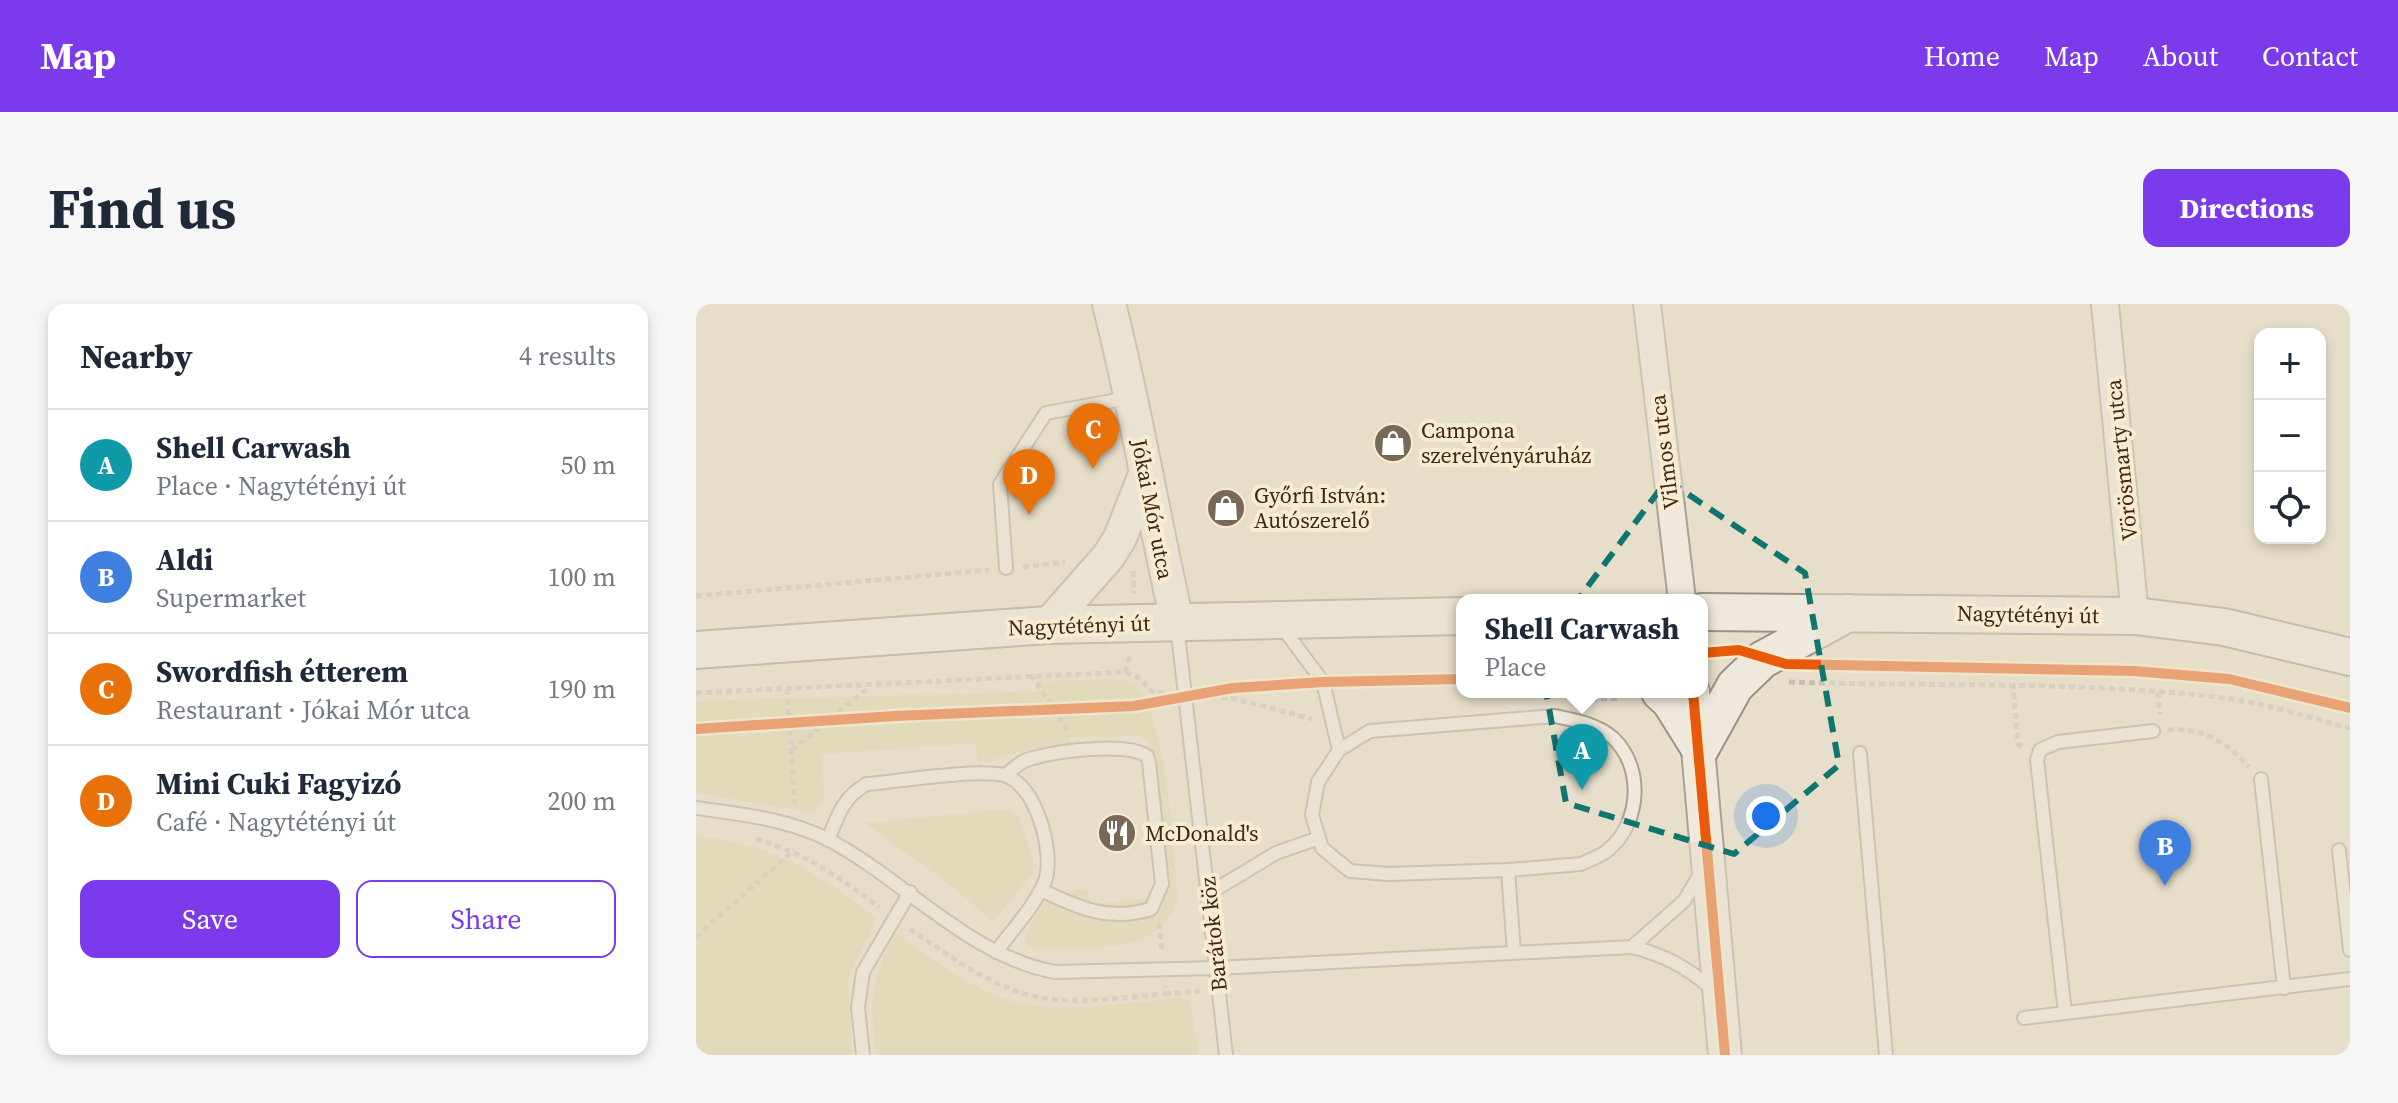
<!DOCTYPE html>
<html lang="en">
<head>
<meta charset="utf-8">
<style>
  body { margin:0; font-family:"Source Serif 4",serif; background:#f6f6f7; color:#1f2937 }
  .controls { position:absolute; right:24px; top:24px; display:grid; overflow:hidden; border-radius:16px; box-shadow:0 4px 12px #0003 }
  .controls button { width:72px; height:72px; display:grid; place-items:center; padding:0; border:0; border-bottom:2px solid #e0e1e3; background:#fff; color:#1f2937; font:40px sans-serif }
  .you { position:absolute; left:1070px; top:512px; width:28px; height:28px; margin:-20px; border:6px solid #fff; border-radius:50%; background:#1a73e8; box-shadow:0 0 0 12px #1a73e833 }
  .badge { display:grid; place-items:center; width:52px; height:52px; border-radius:50%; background:#7c3aed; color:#fff; font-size:26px; font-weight:700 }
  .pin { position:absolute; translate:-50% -66px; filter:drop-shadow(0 2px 4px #0008) }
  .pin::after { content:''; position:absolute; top:42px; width:28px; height:24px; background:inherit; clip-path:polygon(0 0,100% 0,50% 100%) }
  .popup { position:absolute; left:760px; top:290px; width:252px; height:104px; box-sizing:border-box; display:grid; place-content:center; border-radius:16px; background:#fff; filter:drop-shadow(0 2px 6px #0005); font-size:26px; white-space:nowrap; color:#747a83 }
  .popup b { font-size:30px; color:#1f2937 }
  .popup::after { content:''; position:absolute; left:50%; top:100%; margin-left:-16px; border:16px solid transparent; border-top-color:#fff }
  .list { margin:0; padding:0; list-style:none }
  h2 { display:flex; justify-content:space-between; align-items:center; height:104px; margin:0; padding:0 32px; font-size:34px }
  h2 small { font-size:26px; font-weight:400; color:#747a83 }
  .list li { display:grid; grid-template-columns:52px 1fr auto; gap:24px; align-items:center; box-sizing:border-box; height:112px; padding:0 32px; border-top:2px solid #e0e1e3 }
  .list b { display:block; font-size:30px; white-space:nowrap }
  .list p { margin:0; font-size:26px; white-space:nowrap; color:#747a83 }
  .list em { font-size:26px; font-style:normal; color:#747a83 }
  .actions { display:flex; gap:16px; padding:24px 32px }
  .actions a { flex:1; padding:18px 0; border:2px solid #7c3aed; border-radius:16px; text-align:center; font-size:28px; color:#7c3aed }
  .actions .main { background:#7c3aed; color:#fff }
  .icon { flex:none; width:44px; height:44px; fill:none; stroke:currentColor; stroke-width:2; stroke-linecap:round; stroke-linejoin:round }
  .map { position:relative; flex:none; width:1654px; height:751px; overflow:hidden; border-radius:16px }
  header { display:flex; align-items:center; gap:48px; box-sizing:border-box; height:112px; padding:0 40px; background:#7c3aed; color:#fff }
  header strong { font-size:38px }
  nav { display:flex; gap:44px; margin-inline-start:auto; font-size:28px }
  .intro { display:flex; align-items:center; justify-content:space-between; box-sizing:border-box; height:192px; padding:0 48px }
  h1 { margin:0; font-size:56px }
  .button { padding:20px 36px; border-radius:16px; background:#7c3aed; color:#fff; font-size:28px; font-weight:700 }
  main { display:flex; gap:48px; padding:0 48px }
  aside { flex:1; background:#fff; border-radius:16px; box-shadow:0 4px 12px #0003 }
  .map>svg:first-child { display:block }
  .green { fill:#d9d7ac }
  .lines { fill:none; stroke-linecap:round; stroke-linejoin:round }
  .service-casing { stroke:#aca294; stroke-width:16 }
  .minor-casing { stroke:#aca294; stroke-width:30 }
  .tertiary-casing { stroke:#aca294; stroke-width:36 }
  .secondary-casing { stroke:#9b9285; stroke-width:40 }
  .path { stroke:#c7bfb4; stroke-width:5; stroke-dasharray:6 4; stroke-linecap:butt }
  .service { stroke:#eee8dd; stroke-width:12 }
  .minor { stroke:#eee8dd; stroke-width:26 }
  .tertiary { stroke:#eee8dd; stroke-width:32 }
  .secondary { stroke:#eee8dd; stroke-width:36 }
  .cycleway-casing { stroke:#f9ebd0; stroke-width:15 }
  .cycleway { stroke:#e8590c; stroke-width:10 }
  .marked { fill:none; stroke:#0f766e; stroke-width:6; stroke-dasharray:16 10; stroke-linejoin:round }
  .labels { text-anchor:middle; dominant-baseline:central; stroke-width:8; stroke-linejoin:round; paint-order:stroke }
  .poi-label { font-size:22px; fill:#3b291b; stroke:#f9ebd0; text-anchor:start }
  .street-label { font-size:22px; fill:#3b291b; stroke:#f9ebd0 }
</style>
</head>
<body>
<header>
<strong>Map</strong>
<nav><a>Home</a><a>Map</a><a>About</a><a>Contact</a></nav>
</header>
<div class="intro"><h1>Find us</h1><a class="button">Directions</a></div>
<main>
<aside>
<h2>Nearby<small>4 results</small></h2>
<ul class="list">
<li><span class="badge" style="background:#0f9aa8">A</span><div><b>Shell Carwash</b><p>Place · Nagytétényi út</p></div><em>50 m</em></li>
<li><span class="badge" style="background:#3f7fe0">B</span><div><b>Aldi</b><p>Supermarket</p></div><em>100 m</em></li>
<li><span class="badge" style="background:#e8710a">C</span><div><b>Swordfish étterem</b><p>Restaurant · Jókai Mór utca</p></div><em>190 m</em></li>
<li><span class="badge" style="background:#e8710a">D</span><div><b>Mini Cuki Fagyizó</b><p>Café · Nagytétényi út</p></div><em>200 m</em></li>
</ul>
<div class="actions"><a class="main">Save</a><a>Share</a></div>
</aside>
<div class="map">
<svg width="1654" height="751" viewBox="0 0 1654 751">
  <rect width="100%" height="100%" fill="#e7decb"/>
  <path class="green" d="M 430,376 C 471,385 477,553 482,592 C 467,655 387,643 338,645 L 331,642 L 329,636 C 342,599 353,588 391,585 L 393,600 L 459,593 L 470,585 L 456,454 L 451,436 L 445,431 L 372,433 L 377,441 L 322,448 L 282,461 L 279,439 L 126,450 L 128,493 L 117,509 L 0,489 L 0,397 L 347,387 L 342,377 Z
    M 302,506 L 316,507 L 323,512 L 337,554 L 337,569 L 297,618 L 249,577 L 168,519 Z
    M 0,532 C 75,538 123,570 181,614 L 152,675 L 156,751 L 0,751 Z
    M 199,629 C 240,655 286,695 335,701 C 383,707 436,698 484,694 L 494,697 L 503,751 L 181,751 C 172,700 175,675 199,629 Z"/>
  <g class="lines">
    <defs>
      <path id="service" d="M 310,264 L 304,180 L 350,109 L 433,94
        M 481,321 L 530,751
        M 586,323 L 627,378 L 643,446
        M 859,412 C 878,416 901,420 917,434 C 948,463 945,519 912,546 C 905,552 893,556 885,560 L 812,566 L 693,570 L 654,567 L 626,544 L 616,511 L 622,478 L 643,446 L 674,427 Z
        M 1164,449 L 1190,751
        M 310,471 C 318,464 326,456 337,454 C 362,447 430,438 451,452 L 453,458 L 466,580 L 455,605 C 413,618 383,604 345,586
        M 1565,475 L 1588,684
        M 0,504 C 44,510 91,515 131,535 C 208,575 272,652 359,668 L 520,664 L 936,643 C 968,651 991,663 1016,685
        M 132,536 C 142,511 147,493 171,480 C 204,477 279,465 307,471 C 340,478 359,549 349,577 C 339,602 316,626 300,648
        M 1643,546 L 1654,646
        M 812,566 L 818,649
        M 512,590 L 580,549 L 623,534
        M 936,643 L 988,597 L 1006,567
        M 1369,709 L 1341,456 L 1344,446 L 1362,438 L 1457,427
        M 1328,714 L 1654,675
        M 167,751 L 162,703 L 167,668 L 214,588"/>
      <path id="minor" d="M 951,0 L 986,296
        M 1409,0 L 1439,312"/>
      <path id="tertiary" d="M 413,0 C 440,105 457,212 481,317
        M 352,321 L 412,253 L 424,234 L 448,173
        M 997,388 L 1029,751"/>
      <path id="secondary" d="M 1006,308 L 1439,312 L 1528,323 L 1654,353
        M 0,346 L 352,321 L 766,312
        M 964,388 L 974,397 L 1004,445 L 1039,382 L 1066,356 L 1152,309"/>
    </defs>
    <use href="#service" class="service-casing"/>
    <use href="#minor" class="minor-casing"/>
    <use href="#tertiary" class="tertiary-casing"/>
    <use href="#secondary" class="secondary-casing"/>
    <path class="path" d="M 327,263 L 369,258
      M 437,267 L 438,289
      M 0,292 L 293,266
      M 429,368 L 434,350
      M 335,371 L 374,429
      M 1093,378 C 1241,383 1389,376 1536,395 C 1575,401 1615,414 1654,424
      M 1317,379 L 1322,440 L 1327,444
      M 91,385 L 99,503
      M 1462,388 L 1464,410
      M 0,389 L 429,368 L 445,375 L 455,387 L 471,390
      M 505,393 L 536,394 L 616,415
      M 885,396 L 923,394 L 931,388
      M 1472,426 C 1506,423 1531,438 1553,463
      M 96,446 L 172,384
      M 60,535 C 110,550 142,572 183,603
      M 463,619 L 466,648
      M 214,625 C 251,650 289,679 333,691 C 376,702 426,693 469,690 L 469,682
      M 0,633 L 98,546
      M 469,690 L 504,687"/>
    <use href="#service" class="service"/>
    <use href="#minor" class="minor"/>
    <use href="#tertiary" class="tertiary"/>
    <use href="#secondary" class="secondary"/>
    <defs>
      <path id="cycleway" d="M 1006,349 L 1043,346 L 1090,360 L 1438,367 L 1533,375 L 1654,404
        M 997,388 L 1029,751
        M 0,425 L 199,412 L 438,402 L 537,384 L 627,378 L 766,375"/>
    </defs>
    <use href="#cycleway" class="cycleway-casing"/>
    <use href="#cycleway" class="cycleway"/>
  </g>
  <path d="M0 0H1654V751H0ZM 971,176 L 1109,269 L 1143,461 L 1038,550 L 870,499 L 843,348 Z" fill="#e7decb" fill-opacity=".55" fill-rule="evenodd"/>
  <path class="marked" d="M 971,176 L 1109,269 L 1143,461 L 1038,550 L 870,499 L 843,348 Z"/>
  <defs>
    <symbol id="shop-disc" viewBox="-11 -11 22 22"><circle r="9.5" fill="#776859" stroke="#f9ebd0"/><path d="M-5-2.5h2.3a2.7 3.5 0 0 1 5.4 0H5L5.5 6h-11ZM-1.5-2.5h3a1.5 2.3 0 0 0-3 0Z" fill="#fff"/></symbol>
    <symbol id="restaurant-disc" viewBox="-11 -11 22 22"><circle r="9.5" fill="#776859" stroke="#f9ebd0"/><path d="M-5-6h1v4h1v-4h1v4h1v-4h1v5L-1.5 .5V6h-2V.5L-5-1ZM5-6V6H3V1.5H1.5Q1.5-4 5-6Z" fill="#fff"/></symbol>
  </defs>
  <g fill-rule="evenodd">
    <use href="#shop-disc" x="675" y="117" width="44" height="44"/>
    <use href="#shop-disc" x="508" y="182" width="44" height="44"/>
    <use href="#restaurant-disc" x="399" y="507" width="44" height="44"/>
  </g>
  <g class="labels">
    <g class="poi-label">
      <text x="725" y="126">Campona<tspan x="725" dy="25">szerelvényáruház</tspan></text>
      <text x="558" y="191">Győrfi István:<tspan x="558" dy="25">Autószerelő</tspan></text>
      <text x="449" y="529">McDonald's</text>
    </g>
    <g class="street-label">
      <text transform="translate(968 148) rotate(-97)">Vilmos utca</text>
      <text transform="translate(1425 156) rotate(-96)">Vörösmarty utca</text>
      <text transform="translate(457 205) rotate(79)">Jókai Mór utca</text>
      <text transform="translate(1332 310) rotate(1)">Nagytétényi út</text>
      <text transform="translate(383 321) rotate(-2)">Nagytétényi út</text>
      <text transform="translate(517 630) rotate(-96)">Barátok köz</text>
    </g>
  </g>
</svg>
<div class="controls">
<button>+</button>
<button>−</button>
<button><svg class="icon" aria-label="locate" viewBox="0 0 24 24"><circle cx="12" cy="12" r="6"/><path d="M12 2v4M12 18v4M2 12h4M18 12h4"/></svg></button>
</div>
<div class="you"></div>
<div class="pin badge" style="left:886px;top:486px;background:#0f9aa8">A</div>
<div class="popup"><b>Shell Carwash</b>Place</div>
<div class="pin badge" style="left:1469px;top:582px;background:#3f7fe0">B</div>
<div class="pin badge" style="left:397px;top:165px;background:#e8710a">C</div>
<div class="pin badge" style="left:333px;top:211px;background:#e8710a">D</div>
</div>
</main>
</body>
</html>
